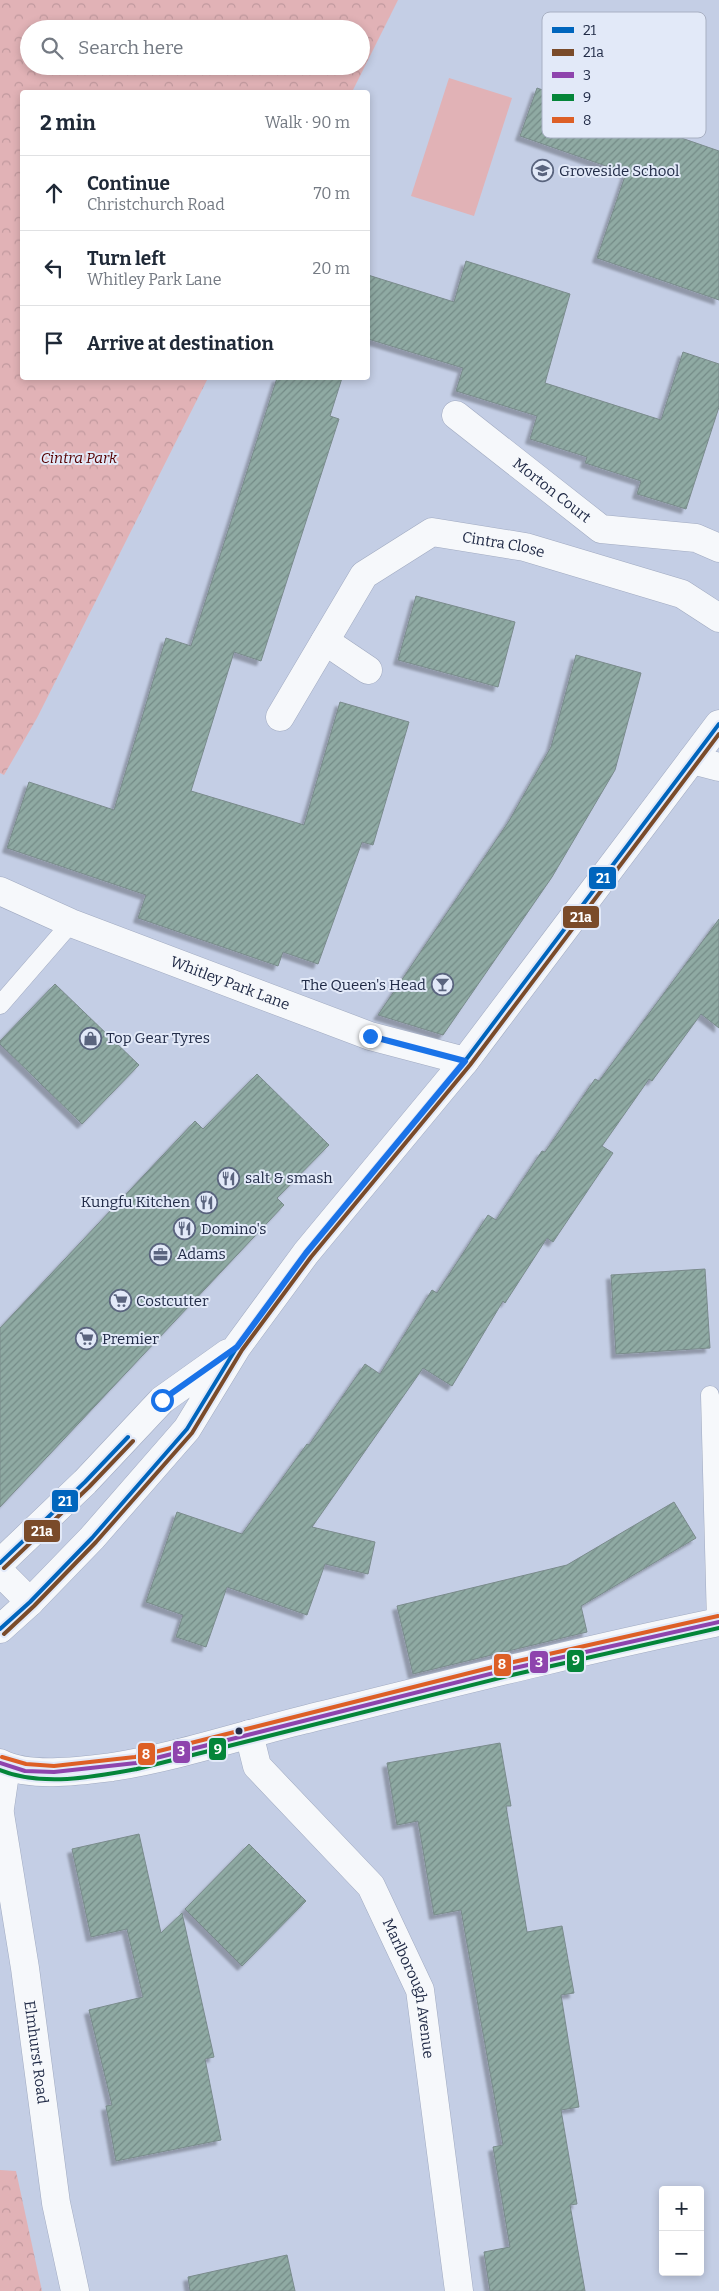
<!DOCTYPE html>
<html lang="en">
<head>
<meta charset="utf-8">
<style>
  body { margin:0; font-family:Bitter,serif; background:#f2f2f3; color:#1f2937 }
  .controls { position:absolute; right:15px; bottom:15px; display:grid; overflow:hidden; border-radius:5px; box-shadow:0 2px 8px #0003 }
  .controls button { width:45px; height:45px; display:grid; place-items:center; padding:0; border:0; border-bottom:1px solid #e0e1e3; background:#fff; color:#1f2937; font:25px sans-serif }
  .stop { position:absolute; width:15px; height:15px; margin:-11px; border:4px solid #1a73e8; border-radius:50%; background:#fff }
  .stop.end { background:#1a73e8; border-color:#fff; box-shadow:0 1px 5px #0008 }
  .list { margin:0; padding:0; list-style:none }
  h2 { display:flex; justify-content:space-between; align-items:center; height:65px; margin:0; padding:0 20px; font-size:21px }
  h2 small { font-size:16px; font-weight:400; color:#747a83 }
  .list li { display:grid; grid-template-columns:32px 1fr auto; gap:15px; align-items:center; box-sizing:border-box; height:75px; padding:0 20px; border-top:1px solid #e0e1e3 }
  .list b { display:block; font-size:19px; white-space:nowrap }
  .list p { margin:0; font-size:16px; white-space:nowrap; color:#747a83 }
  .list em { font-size:16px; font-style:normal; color:#747a83 }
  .icon { flex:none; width:28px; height:28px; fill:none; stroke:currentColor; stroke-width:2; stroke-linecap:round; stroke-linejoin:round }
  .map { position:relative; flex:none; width:719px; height:2291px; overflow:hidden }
  .search { position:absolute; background:#fff; box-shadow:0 2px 8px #0003; left:20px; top:20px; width:350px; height:55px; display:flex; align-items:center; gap:12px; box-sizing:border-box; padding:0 18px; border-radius:28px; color:#747a83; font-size:19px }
  .panel { position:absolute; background:#fff; box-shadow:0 2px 8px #0003; left:20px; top:90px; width:350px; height:290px; border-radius:5px }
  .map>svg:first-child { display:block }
  .grass { fill:#e1b2b6 }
  .park { fill:url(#park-crowns); fill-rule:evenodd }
  .building { fill:url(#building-hatch); stroke:#7a8b8c; filter:url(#shadow) }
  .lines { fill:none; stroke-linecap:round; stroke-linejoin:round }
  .service-casing { stroke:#a0aac1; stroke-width:19 }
  .minor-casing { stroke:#a0aac1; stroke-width:29 }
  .tertiary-casing { stroke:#a0aac1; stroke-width:29 }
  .primary-casing { stroke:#a0aac1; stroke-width:29 }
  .service { stroke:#f6f8fb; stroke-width:18 }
  .minor { stroke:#f6f8fb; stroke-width:28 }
  .tertiary { stroke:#f6f8fb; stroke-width:28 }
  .primary { stroke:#f6f8fb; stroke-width:28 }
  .bus-1-casing { stroke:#e2e9f8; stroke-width:8 }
  .bus-2-casing { stroke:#e2e9f8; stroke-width:8 }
  .bus-3-casing { stroke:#e2e9f8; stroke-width:8 }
  .bus-4-casing { stroke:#e2e9f8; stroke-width:8 }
  .bus-5-casing { stroke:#e2e9f8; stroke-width:8 }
  .bus-1 { stroke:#0065bd; stroke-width:4 }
  .bus-2 { stroke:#7a4b2a; stroke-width:4 }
  .bus-3 { stroke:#8e44ad; stroke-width:4 }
  .bus-4 { stroke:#048539; stroke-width:4 }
  .bus-5 { stroke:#dd5f26; stroke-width:4 }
  .route { stroke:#1a73e8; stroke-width:6 }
  .bus-dot { fill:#212b47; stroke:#e2e9f8; stroke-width:2 }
  .labels { text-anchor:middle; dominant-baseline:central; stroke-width:4; stroke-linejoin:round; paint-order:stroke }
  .poi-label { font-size:15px; fill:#212b47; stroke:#e2e9f8; text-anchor:start }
  .park-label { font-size:15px; font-style:italic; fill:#560002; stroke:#e2e9f8 }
  .street-label { font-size:15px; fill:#212b47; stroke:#e2e9f8 }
  .key { fill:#e2e9f8; stroke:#a8b0c3; stroke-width:1 }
  .key-label { font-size:14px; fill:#212b47 }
  .line-badge { stroke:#e2e9f8; stroke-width:2 }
  .badge-label { font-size:14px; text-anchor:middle; font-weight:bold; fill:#fff }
</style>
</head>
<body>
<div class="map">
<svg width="719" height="2291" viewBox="0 0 719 2291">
  <defs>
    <pattern id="park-crowns" width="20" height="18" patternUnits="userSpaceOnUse" patternTransform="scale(1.25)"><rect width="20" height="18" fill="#e1b2b6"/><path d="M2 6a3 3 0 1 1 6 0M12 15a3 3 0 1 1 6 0" fill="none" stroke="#c1999e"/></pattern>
    <pattern id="building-hatch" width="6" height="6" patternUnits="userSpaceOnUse" patternTransform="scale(1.25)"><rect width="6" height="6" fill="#8faaa3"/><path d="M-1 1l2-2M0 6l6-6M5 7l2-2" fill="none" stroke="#748b87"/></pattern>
    <filter id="shadow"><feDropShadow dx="-4.5" dy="4.5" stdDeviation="1" flood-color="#0004"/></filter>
  </defs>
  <rect width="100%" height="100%" fill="#c4cee5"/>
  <path class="grass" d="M 449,78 L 512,98 L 474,216 L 411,196 Z"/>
  <path class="park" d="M 0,0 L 398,0 L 352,92 L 22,92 L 22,378 L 208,378 L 37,718 L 4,775 L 0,773 ZM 29,29 L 361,29 L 361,66 L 29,66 Z
    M 0,2170 L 16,2171 L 42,2291 L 0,2291 Z"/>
  <path class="building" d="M 537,88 L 719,151 L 719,300 L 597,258 L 626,173 L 520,136 Z
    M 466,261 L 570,294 L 545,383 L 661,420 L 683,352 L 719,364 L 719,407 L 686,509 L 637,494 L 641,481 L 585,463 L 587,457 L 530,439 L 537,416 L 456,391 L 463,368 L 368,339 L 368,275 L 454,302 Z
    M 277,378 L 342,378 L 330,416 L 339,419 L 261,661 L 234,652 L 191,791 L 304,825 L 340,702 L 409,722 L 373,845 L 362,842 L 318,964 L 283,952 L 278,966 L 138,918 L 146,895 L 7,848 L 29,782 L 114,810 L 166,638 L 191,646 Z
    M 416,596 L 515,622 L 498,687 L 398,660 Z
    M 576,655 L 641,673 L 615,770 L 552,877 L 443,1035 L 378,1015 L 509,821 L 551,747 Z
    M 719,919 L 719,1028 L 701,1014 L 652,1081 L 649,1079 L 602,1146 L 613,1153 L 553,1242 L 547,1238 L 505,1303 L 503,1301 L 452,1386 L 423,1368 L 312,1527 L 375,1542 L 368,1574 L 325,1564 L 307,1615 L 227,1587 L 206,1647 L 176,1637 L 183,1615 L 146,1602 L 177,1512 L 242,1534 L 307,1444 L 309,1445 L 365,1364 L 380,1374 L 432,1290 L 437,1293 L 488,1215 L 496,1220 L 542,1151 L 545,1152 L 595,1079 L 599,1081 Z
    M 55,984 L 139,1065 L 82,1124 L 0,1044 L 0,1041 Z
    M 257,1074 L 329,1145 L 277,1198 L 284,1205 L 0,1507 L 0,1328 L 195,1121 L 203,1129 Z
    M 705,1269 L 710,1348 L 616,1354 L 611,1275 Z
    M 674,1502 L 696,1538 L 581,1606 L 587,1632 L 413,1674 L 397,1606 L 567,1565 Z
    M 500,1743 L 511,1806 L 506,1806 L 527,1932 L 562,1926 L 574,1993 L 561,1995 L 579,2107 L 561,2110 L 577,2204 L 570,2205 L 585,2291 L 490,2291 L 484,2252 L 510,2247 L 493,2147 L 503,2145 L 461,1910 L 434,1915 L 418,1821 L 397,1825 L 387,1763 Z
    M 139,1834 L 161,1933 L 182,1913 L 214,2057 L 205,2059 L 221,2140 L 116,2161 L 106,2106 L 112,2105 L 89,2010 L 143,1997 L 127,1929 L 91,1937 L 72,1849 Z
    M 249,1844 L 306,1901 L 242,1966 L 185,1909 Z
    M 287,2255 L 295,2291 L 190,2291 L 188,2277 Z"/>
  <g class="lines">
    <defs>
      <path id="service" d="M 0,1005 L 71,923
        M 710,1395 L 716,1623"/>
      <g id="minor">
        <path id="s1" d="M 456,415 L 601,529 L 696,538 L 719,548"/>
        <path d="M 325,641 L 368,670"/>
        <path id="s2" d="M 280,717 L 364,575 L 432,532 L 525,547 L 682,594 L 719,618"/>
        <path d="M 692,760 L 719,767"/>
        <path id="s3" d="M 0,891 L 71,923 L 370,1036 L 465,1061"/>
        <path d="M 0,1572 L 30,1602"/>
        <path id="s4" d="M 249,1734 L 257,1766 L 371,1886 L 420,1990 L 459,2291"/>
        <path d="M 0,1808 L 6,1767"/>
        <path id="s5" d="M 0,1814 L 25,1968 L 56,2203 L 75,2291"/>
      </g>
      <path id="tertiary" d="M 0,1763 C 28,1778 80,1771 112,1767 C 176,1757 239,1736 303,1720 C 441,1686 579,1651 719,1622"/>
      <path id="primary" d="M 0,1563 L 85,1482 L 162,1400 L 228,1353
        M 0,1629 L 30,1602 L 92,1538 L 187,1429 L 237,1347 L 306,1253 L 465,1061 L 719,724"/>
    </defs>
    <use href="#service" class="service-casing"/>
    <use href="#minor" class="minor-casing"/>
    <use href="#tertiary" class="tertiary-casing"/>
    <use href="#primary" class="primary-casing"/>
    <use href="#service" class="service"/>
    <use href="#minor" class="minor"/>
    <use href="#tertiary" class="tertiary"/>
    <use href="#primary" class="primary"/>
    <defs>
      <path id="bus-1" d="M 0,1563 L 85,1482 L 128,1437
        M 0,1629 L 30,1602 L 92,1538 L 187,1429 L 237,1347 L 306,1253 L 465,1061 L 719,724"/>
      <path id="bus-2" d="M 4,1568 L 89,1487 L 133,1441
        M 4,1634 L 34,1606 L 96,1542 L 192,1433 L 242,1350 L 311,1257 L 470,1065 L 719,734"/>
      <path id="bus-3" d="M 0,1763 L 25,1771 L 54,1772 L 136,1763 L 510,1669 L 719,1622"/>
      <path id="bus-4" d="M 0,1770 C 42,1787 94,1777 137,1769 L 512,1675 L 719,1628"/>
      <path id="bus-5" d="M 2,1757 L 26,1764 L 54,1766 L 135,1757 L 509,1663 L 718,1616"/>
    </defs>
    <use href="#bus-1" class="bus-1-casing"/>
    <use href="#bus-2" class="bus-2-casing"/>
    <use href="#bus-3" class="bus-3-casing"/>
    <use href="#bus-4" class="bus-4-casing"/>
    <use href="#bus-5" class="bus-5-casing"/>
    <use href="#bus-1" class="bus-1"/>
    <use href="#bus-2" class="bus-2"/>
    <use href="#bus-3" class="bus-3"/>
    <use href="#bus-4" class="bus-4"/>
    <use href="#bus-5" class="bus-5"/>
  </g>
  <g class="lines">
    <path class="route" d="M 162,1400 L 237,1347 L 306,1253 L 465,1061 L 370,1036"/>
  </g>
  <defs>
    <symbol id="school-ring" viewBox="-11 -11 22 22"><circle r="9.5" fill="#e2e9f8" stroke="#5a647e" stroke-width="1.5"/><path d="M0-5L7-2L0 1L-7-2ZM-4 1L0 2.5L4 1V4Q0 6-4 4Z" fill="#5a647e"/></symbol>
    <symbol id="bar-ring" viewBox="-11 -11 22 22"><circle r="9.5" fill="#e2e9f8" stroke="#5a647e" stroke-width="1.5"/><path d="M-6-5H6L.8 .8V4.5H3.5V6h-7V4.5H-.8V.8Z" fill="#5a647e"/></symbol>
    <symbol id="shop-ring" viewBox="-11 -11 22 22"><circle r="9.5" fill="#e2e9f8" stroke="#5a647e" stroke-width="1.5"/><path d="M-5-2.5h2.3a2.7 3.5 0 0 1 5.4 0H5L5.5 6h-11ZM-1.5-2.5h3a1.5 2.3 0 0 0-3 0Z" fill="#5a647e"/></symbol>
    <symbol id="restaurant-ring" viewBox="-11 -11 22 22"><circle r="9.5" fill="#e2e9f8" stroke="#5a647e" stroke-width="1.5"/><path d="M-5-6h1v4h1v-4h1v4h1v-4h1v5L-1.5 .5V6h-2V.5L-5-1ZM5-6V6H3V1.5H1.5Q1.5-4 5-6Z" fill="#5a647e"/></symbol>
    <symbol id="office-ring" viewBox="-11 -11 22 22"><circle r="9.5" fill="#e2e9f8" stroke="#5a647e" stroke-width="1.5"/><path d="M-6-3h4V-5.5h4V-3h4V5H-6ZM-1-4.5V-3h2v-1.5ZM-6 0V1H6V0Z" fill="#5a647e"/></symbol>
    <symbol id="supermarket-ring" viewBox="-11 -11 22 22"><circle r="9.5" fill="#e2e9f8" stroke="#5a647e" stroke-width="1.5"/><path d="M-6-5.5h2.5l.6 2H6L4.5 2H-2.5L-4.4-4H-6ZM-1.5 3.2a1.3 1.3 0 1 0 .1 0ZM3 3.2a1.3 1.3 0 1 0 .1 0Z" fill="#5a647e"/></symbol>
  </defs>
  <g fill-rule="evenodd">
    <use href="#school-ring" x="530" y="158" width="25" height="25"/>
    <use href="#bar-ring" x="430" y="972" width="25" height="25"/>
    <use href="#shop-ring" x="78" y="1026" width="25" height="25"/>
    <use href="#restaurant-ring" x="216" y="1166" width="25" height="25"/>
    <use href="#restaurant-ring" x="194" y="1190" width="25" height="25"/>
    <use href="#restaurant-ring" x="172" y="1216" width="25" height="25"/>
    <use href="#office-ring" x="148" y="1242" width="25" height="25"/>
    <use href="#supermarket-ring" x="108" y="1288" width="25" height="25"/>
    <use href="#supermarket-ring" x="74" y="1326" width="25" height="25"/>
  </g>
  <circle class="bus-dot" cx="239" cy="1731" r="4.5"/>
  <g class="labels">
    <g class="poi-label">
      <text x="559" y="171">Groveside School</text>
      <text x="426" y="985" text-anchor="end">The Queen's Head</text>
      <text x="106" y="1038">Top Gear Tyres</text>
      <text x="245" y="1178">salt &amp; smash</text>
      <text x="190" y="1202" text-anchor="end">Kungfu Kitchen</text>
      <text x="201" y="1229">Domino's</text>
      <text x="177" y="1254">Adams</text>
      <text x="136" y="1301">Costcutter</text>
      <text x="102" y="1339">Premier</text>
    </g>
    <g class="park-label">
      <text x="79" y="458">Cintra Park</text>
    </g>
    <g class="street-label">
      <text stroke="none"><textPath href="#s1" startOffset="122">Morton Court</textPath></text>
      <text stroke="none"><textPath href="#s2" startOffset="318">Cintra Close</textPath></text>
      <text stroke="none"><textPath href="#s3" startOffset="248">Whitley Park Lane</textPath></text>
      <text stroke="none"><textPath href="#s4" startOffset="309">Marlborough Avenue</textPath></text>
      <text stroke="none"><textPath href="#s5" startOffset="241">Elmhurst Road</textPath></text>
    </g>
  </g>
  <rect x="542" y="12" width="164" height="126" rx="8" class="key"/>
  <rect x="552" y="27" width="22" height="6" fill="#0065bd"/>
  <rect x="552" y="49" width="22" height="7" fill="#7a4b2a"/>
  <rect x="552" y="72" width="22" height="6" fill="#8e44ad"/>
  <rect x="552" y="94" width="22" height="7" fill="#048539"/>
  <rect x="552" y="117" width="22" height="6" fill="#dd5f26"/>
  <g class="key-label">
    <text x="583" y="35">21</text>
    <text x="583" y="57">21a</text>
    <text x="583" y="80">3</text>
    <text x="583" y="102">9</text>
    <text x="583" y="125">8</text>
  </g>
  <g class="line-badge">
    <rect x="588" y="866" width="29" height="24" rx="5" fill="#0065bd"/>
    <rect x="562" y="905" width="38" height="24" rx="5" fill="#7a4b2a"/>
    <rect x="51" y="1489" width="28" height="24" rx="5" fill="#0065bd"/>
    <rect x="23" y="1519" width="38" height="24" rx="5" fill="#7a4b2a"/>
    <rect x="566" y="1649" width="19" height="24" rx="5" fill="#048539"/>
    <rect x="529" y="1650" width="20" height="24" rx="5" fill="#8e44ad"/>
    <rect x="493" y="1653" width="19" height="24" rx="5" fill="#dd5f26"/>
    <rect x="208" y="1737" width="19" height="24" rx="5" fill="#048539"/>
    <rect x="172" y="1740" width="19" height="24" rx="5" fill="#8e44ad"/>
    <rect x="137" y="1742" width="19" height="24" rx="5" fill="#dd5f26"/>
  </g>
  <g class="badge-label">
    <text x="603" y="883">21</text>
    <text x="581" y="922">21a</text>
    <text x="65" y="1506">21</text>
    <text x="42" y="1536">21a</text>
    <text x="576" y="1665">9</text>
    <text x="539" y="1667">3</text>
    <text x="502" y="1669">8</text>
    <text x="218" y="1754">9</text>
    <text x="181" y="1756">3</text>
    <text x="146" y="1759">8</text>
  </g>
</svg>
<div class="controls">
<button>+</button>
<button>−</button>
</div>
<div class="stop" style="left:162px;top:1400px"></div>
<div class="stop end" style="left:370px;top:1036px"></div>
<div class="search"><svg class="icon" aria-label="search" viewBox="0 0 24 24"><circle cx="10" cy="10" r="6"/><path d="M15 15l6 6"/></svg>Search here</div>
<section class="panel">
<h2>2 min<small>Walk · 90 m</small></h2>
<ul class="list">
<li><svg class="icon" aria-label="ahead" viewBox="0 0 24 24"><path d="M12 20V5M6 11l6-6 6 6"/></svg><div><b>Continue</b><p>Christchurch Road</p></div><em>70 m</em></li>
<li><svg class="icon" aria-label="left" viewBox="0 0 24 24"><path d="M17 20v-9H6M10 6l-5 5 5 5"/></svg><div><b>Turn left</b><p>Whitley Park Lane</p></div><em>20 m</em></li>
<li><svg class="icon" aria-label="arrive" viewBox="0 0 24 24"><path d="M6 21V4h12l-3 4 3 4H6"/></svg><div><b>Arrive at destination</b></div></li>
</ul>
</section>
</div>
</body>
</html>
